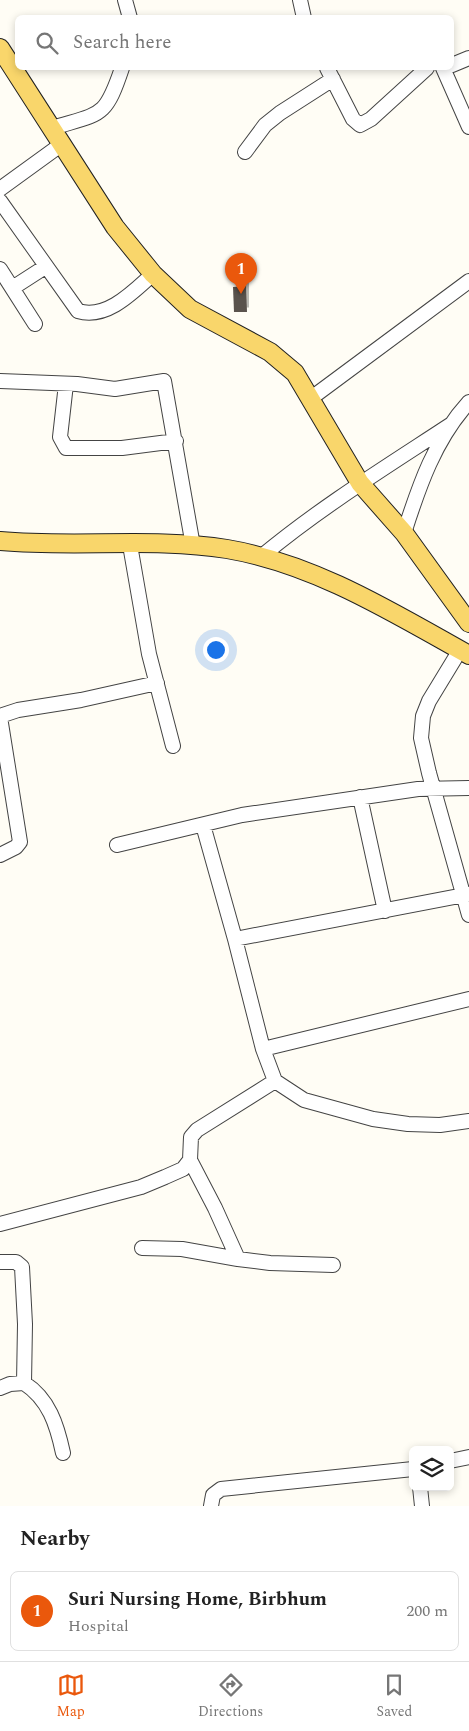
<!DOCTYPE html>
<html lang="en">
<head>
<meta charset="utf-8">
<style>
  body { margin:0; font-family:Spectral,serif; background:#f6f6f6; color:#222 }
  .controls { position:absolute; right:15px; bottom:15px; display:grid; overflow:hidden; border-radius:8px; box-shadow:0 2px 8px #0003 }
  .controls button { width:45px; height:45px; display:grid; place-items:center; padding:0; border:0; border-bottom:1px solid #e0e0e0; background:#fff; color:#222; font:25px sans-serif }
  .you { position:absolute; left:215px; top:649px; width:18px; height:18px; margin:-12px; border:4px solid #fff; border-radius:50%; background:#1a73e8; box-shadow:0 0 0 8px #1a73e833 }
  .badge { display:grid; place-items:center; width:32px; height:32px; border-radius:50%; background:#ea580c; color:#fff; font-size:16px; font-weight:700 }
  .pin { position:absolute; translate:-50% -41px; filter:drop-shadow(0 1px 2px #0008) }
  .pin::after { content:''; position:absolute; top:26px; width:18px; height:15px; background:inherit; clip-path:polygon(0 0,100% 0,50% 100%) }
  .list { margin:0; padding:0; list-style:none }
  h2 { display:flex; justify-content:space-between; align-items:center; height:65px; margin:0; padding:0 20px; font-size:21px }
  h2 small { font-size:16px; font-weight:400; color:#767676 }
  .list li { display:grid; grid-template-columns:32px 1fr auto; gap:15px; align-items:center; box-sizing:border-box; height:80px; margin:0 10px 10px; padding:0 10px; border:1px solid #e0e0e0; border-radius:8px }
  .list b { display:block; font-size:19px; white-space:nowrap }
  .list p { margin:0; font-size:16px; white-space:nowrap; color:#767676 }
  .list em { font-size:16px; font-style:normal; color:#767676 }
  .icon { flex:none; width:28px; height:28px; fill:none; stroke:currentColor; stroke-width:2; stroke-linecap:round; stroke-linejoin:round }
  .map { position:relative; flex:none; width:469px; height:1506px; overflow:hidden }
  .search { position:absolute; background:#fff; box-shadow:0 2px 8px #0003; left:15px; right:15px; top:15px; height:55px; display:flex; align-items:center; gap:12px; box-sizing:border-box; padding:0 18px; border-radius:8px; color:#767676; font-size:19px }
  .sheet { height:155px; background:#fff }
  nav { display:flex; justify-content:space-around; align-items:center; box-sizing:border-box; height:70px; border-top:1px solid #e0e0e0; background:#fff; font-size:14px; color:#767676 }
  nav a { display:grid; justify-items:center; gap:2px }
  nav .on { color:#ea580c }
  .map>svg:first-child { display:block }
  .building { fill:#5a524d; filter:url(#shadow) }
  .lines { fill:none; stroke-linecap:round; stroke-linejoin:round }
  .minor-casing { stroke:#444; stroke-width:16 }
  .major-casing { stroke:#222; stroke-width:20 }
  .minor { stroke:#fff; stroke-width:14 }
  .major { stroke:#f9d66b; stroke-width:18 }
</style>
</head>
<body>
<div class="map">
<svg width="469" height="1506" viewBox="0 0 469 1506">
  <defs>
    <filter id="shadow"><feDropShadow dx="4.5" dy="-4.5" stdDeviation="0" flood-color="#0004"/></filter>
  </defs>
  <rect width="100%" height="100%" fill="#fffdf5"/>
  <path class="building" d="M 246,286 L 247,312 L 234,312 L 233,287 Z"/>
  <g class="lines">
    <defs>
      <path id="minor" d="M 125,0 L 130,18
        M 300,0 L 304,18
        M 452,65 L 469,58
        M 327,68 L 353,119 L 360,125 L 371,119 L 427,68
        M 443,68 L 469,127
        M 52,128 C 101,113 105,119 122,68
        M 245,152 L 265,125 L 280,113 L 333,79
        M 0,189 L 62,144
        M 0,201 L 78,311 C 107,320 134,291 153,274
        M 0,269 L 35,324
        M 14,287 L 45,267
        M 0,381 L 77,384 L 115,389 L 164,381 L 193,546
        M 66,384 L 60,437 L 66,448 L 122,448 L 176,441
        M 310,399 L 469,281
        M 404,533 C 419,486 435,439 469,402
        M 130,545 L 149,654 L 173,746
        M 262,556 C 321,507 386,467 450,425
        M 460,650 L 429,701 L 423,716 L 421,738 L 429,773 L 469,915
        M 0,716 L 18,710 L 81,700 L 157,683
        M 0,717 L 20,842 L 16,847 L 0,855
        M 360,797 L 385,911
        M 203,825 L 235,939
        M 117,845 L 242,815 L 418,789 L 469,788
        M 469,894 L 235,939 L 263,1049 L 275,1081 L 304,1100 L 373,1119 L 408,1124 L 440,1125 L 469,1121
        M 263,1049 L 469,999
        M 190,1160 L 215,1208 L 238,1259 L 270,1263 L 333,1265
        M 0,1224 L 141,1187 L 165,1177 L 183,1169 L 190,1160 L 191,1137 L 197,1130 L 275,1081
        M 142,1248 L 182,1249 L 238,1259
        M 0,1262 L 16,1262 L 22,1267 L 25,1324 L 24,1383
        M 0,1388 L 10,1384 L 24,1383 C 49,1399 57,1425 63,1453
        M 450,1461 L 469,1457
        M 420,1487 L 422,1506
        M 211,1506 L 213,1495 L 221,1489 L 413,1469"/>
      <path id="major" d="M 0,48 L 115,227 L 153,274 L 190,309 L 270,352 L 295,373 L 360,483 L 404,533 L 469,623
        M 0,541 C 75,548 154,537 227,549 C 315,564 392,612 469,655"/>
    </defs>
    <use href="#minor" class="minor-casing"/>
    <use href="#major" class="major-casing"/>
    <use href="#minor" class="minor"/>
    <use href="#major" class="major"/>
  </g>
</svg>
<div class="controls">
<button><svg class="icon" aria-label="layers" viewBox="0 0 24 24"><path d="M12 4l9 5-9 5-9-5zM3 14l9 5 9-5"/></svg></button>
</div>
<div class="you"></div>
<div class="pin badge" style="left:241px;top:294px">1</div>
<div class="search"><svg class="icon" aria-label="search" viewBox="0 0 24 24"><circle cx="10" cy="10" r="6"/><path d="M15 15l6 6"/></svg>Search here</div>
</div>
<section class="sheet">
<h2>Nearby<small></small></h2>
<ul class="list">
<li><span class="badge">1</span><div><b>Suri Nursing Home, Birbhum</b><p>Hospital</p></div><em>200 m</em></li>
</ul>
</section>
<nav>
<a class="on"><svg class="icon" aria-label="map" viewBox="0 0 24 24"><path d="M3 6l6-2 6 2 6-2v14l-6 2-6-2-6 2zM9 4v14M15 6v14"/></svg>Map</a>
<a><svg class="icon" aria-label="directions" viewBox="0 0 24 24"><path d="M12 3l9 9-9 9-9-9zM9 14v-3h6M13 9l2 2-2 2"/></svg>Directions</a>
<a><svg class="icon" aria-label="saved" viewBox="0 0 24 24"><path d="M7 4h10v16l-5-4-5 4z"/></svg>Saved</a>
</nav>
</body>
</html>
